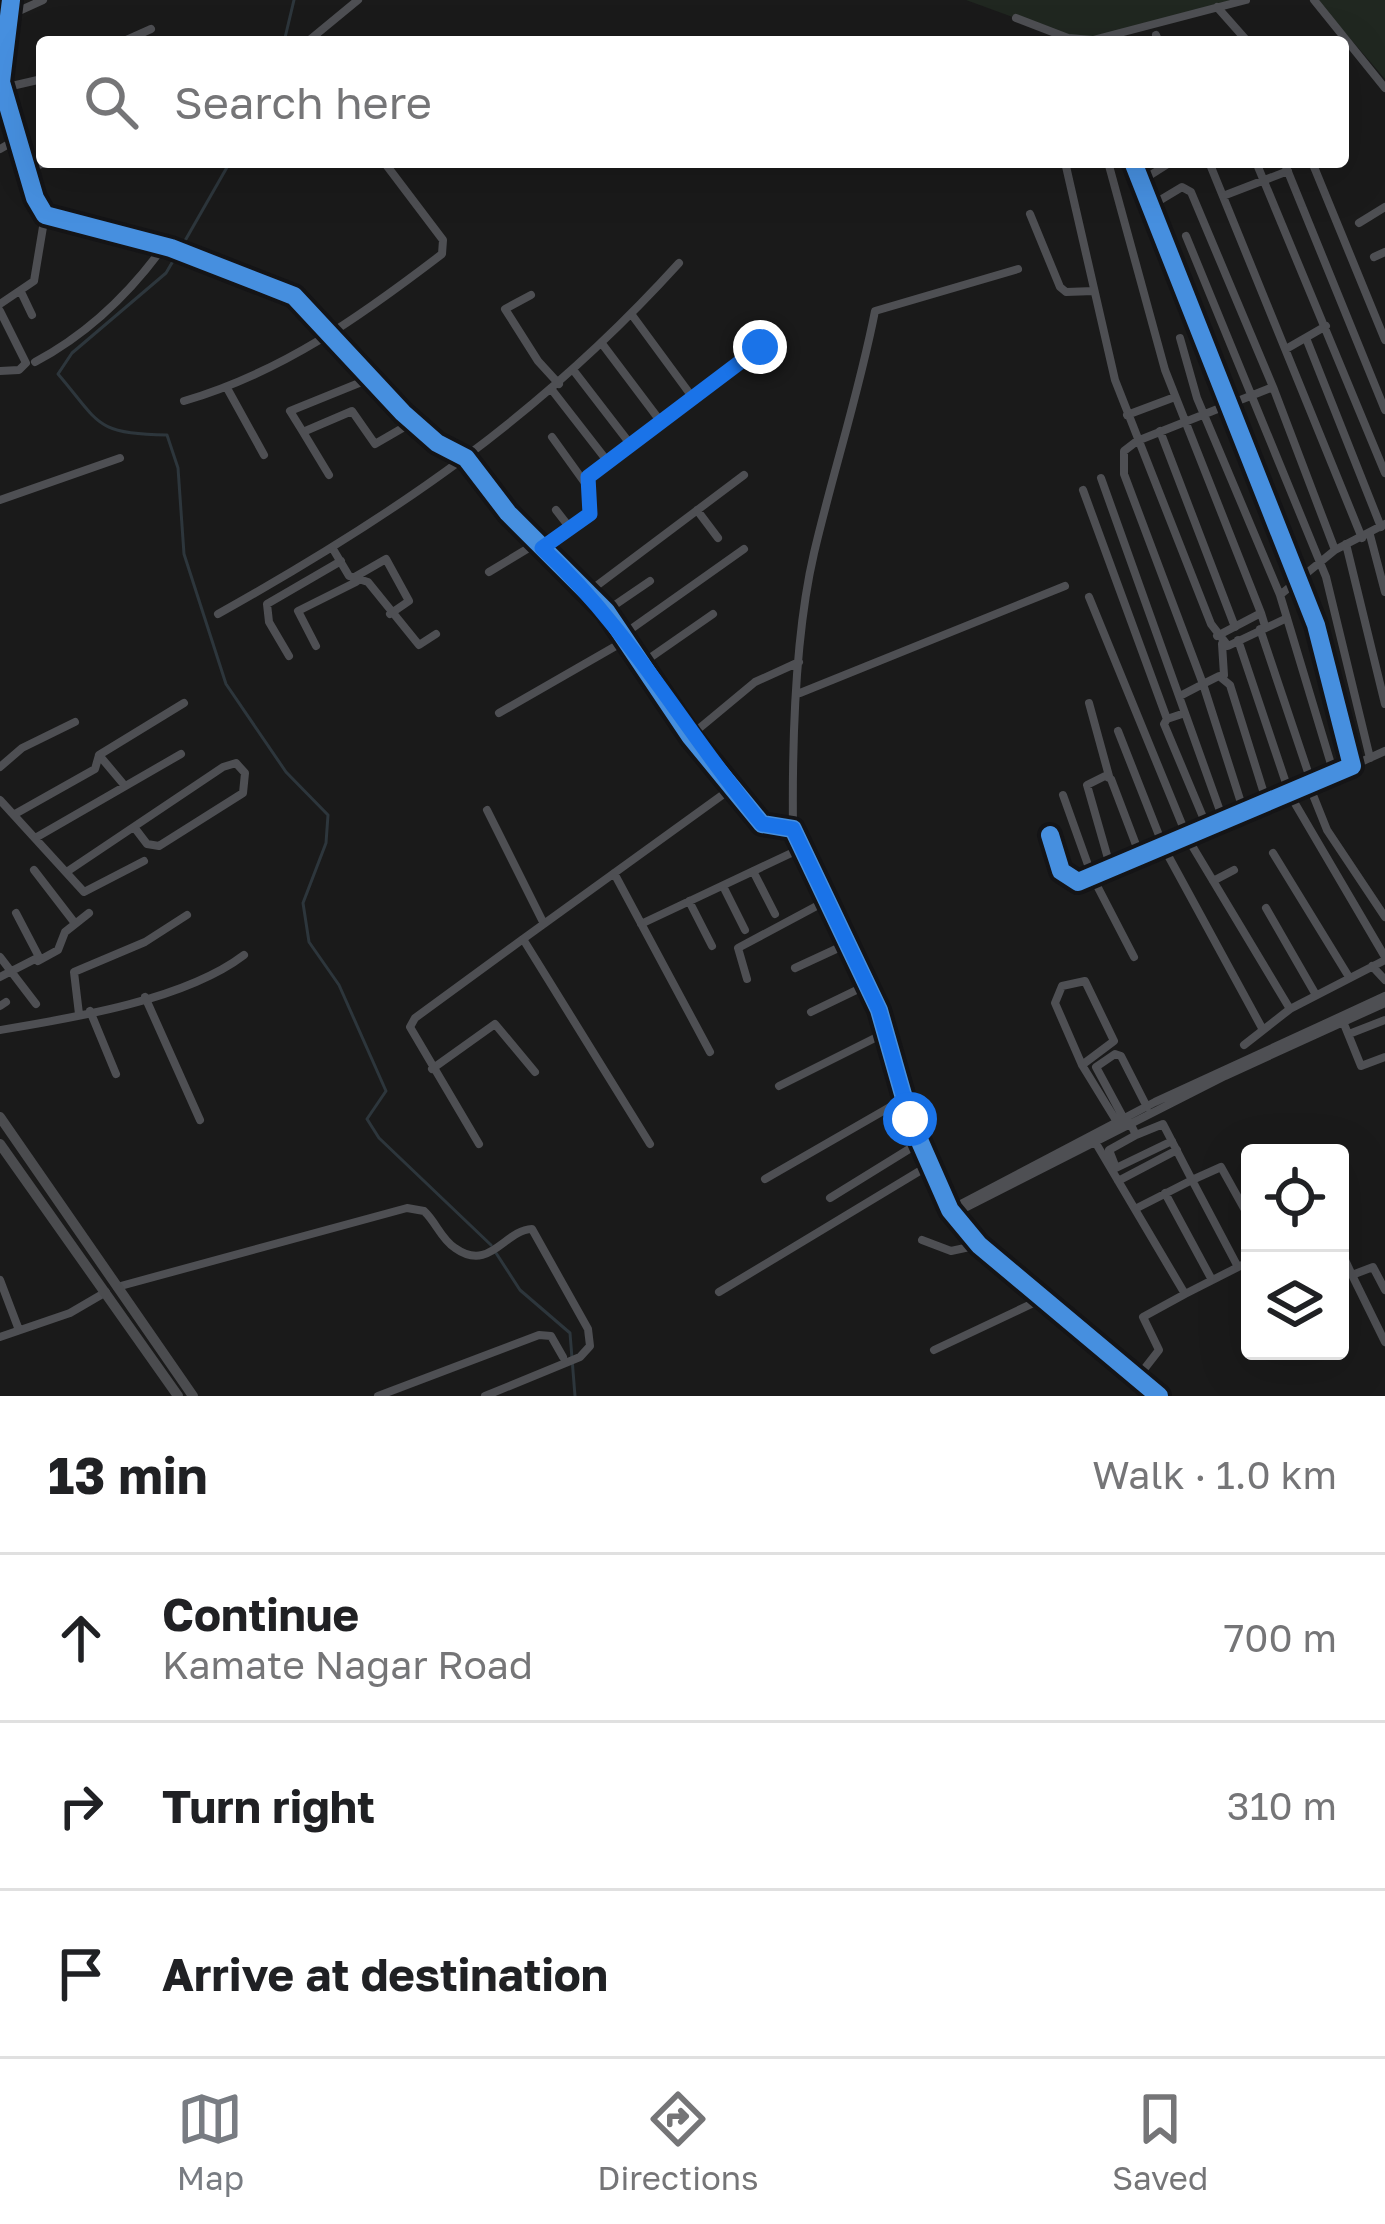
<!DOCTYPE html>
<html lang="en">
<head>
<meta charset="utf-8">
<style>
  body { margin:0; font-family:"Golos Text",sans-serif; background:#f6f6f6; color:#202124 }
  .controls { position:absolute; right:36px; bottom:36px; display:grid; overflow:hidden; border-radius:12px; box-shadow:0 12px 48px #0002 }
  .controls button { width:108px; height:108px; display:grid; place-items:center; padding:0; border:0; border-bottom:3px solid #e0e0e0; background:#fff; color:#202124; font:60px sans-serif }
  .stop { position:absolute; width:36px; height:36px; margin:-27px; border:9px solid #1a73e8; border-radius:50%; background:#fff }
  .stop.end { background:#1a73e8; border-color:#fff; box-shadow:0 3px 12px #0008 }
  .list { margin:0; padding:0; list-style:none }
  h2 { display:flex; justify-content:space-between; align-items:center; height:156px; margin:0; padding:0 48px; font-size:51px }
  h2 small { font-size:39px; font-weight:400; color:#757577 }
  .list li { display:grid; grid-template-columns:78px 1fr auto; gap:36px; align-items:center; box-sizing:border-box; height:168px; padding:0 48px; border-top:3px solid #e0e0e0 }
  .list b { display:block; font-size:45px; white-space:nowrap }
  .list p { margin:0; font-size:39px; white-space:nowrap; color:#757577 }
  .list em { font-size:39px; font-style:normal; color:#757577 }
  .icon { flex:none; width:66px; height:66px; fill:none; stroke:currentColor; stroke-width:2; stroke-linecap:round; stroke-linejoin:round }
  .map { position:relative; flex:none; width:1385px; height:1396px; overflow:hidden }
  .search { position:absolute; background:#fff; box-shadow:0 12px 48px #0002; left:36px; right:36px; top:36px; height:132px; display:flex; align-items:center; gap:30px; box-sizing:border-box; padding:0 42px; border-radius:12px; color:#757577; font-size:45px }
  .sheet { height:660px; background:#fff }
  nav { display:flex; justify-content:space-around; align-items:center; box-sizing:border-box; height:168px; border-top:3px solid #e0e0e0; background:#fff; font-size:33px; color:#757577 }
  nav a { display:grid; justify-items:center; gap:6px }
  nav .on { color:#787c82 }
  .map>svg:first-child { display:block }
  .green { fill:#202720 }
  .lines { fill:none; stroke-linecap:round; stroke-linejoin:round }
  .stream { stroke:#2d363c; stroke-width:3 }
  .minor { stroke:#4e4f53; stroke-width:8 }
  .major { stroke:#4b4c4f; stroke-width:10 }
  .cycleway-casing { stroke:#141416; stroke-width:26 }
  .cycleway { stroke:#468fdf; stroke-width:18 }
  .route { stroke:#1a73e8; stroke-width:15 }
</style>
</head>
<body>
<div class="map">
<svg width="1385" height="1396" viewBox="0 0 1385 1396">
  <rect width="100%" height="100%" fill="#1a1a1a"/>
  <path class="green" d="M 966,0 L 1232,0 L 1078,41 Z
    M 1317,0 L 1385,0 L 1385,79 Z"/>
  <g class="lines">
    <path class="stream" d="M 284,42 L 294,0
      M 182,246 L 230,162
      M 176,256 L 166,273 L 72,353 L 58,374 C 100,423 94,434 167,435 L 178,468 L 184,554 L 226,684 L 286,772 L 328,815 L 326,843 L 303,903 L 309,942 L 339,985 L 386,1091 L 367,1119 L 379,1138 L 491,1245
      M 496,1253 L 520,1290 L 570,1333 L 575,1396"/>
    <path class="minor" d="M 11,0 L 1,82 L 35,198 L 45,215 L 171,248 L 294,296 L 403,413 L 437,443 L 466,458 L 508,513 L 606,611 L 690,736 L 762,824 L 793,829 L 879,1010 L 910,1119 L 950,1210 L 979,1245 L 1159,1396
      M 1314,0 L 1385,88
      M 1217,7 L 1248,42
      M 10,15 L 43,0
      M 1016,18 L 1068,38 L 1093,40 L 1246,0
      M 1156,35 L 1159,42
      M 122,42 L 151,29
      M 307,42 L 358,0
      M 3,88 L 42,79
      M 0,149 L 19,138
      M 1065,162 L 1115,380 L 1211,624 L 1228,646 L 1287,618
      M 1108,162 L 1165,370 L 1261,613
      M 1209,162 L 1362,538
      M 1256,162 L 1385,473
      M 1284,162 L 1385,410
      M 1312,162 L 1385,340
      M 27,169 L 48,162
      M 1138,183 L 1171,162
      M 1223,196 L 1288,171
      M 1147,208 L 1182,187 L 1191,192 L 1273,387
      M 1030,214 L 1060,287 L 1066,292 L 1094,291
      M 1359,223 L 1385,207
      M 1186,236 L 1326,577 L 1370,758
      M 1374,257 L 1385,252
      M 22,294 L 32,315
      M 531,295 L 505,309 L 538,361 L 559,384
      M 0,304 L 34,281 L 45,215
      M 0,311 L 26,363 L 19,370 L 0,371
      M 632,315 L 693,398
      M 1180,338 L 1197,398 L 1280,595
      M 1306,338 L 1381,527
      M 603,345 L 661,422
      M 1286,349 L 1326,326
      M 35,362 C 86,335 130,293 164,246
      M 574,371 L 631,445
      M 227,388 L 264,455
      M 552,390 L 608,462
      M 184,401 C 283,372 361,316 442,254 L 443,240 L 384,162
      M 1127,415 L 1175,397
      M 1160,431 L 1235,627
      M 303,432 L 290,411 L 369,379
      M 552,437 L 585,483
      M 329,475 L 303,432 L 352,411 L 375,444 L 413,422
      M 1101,478 L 1185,713
      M 1083,490 L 1167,719 L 1185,713 L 1224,822
      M 0,500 L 120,458
      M 556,510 L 570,528
      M 697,510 L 718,538
      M 1370,535 L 1385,592
      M 1346,544 L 1385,704
      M 542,548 L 590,514 L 588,477 L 760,347
      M 333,549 L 349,576 L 368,582 L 419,645 L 436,634
      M 489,572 L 537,543
      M 353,578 L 386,559 L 409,601 L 390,614
      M 587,593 L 744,475
      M 1089,597 L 1188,839 L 1290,1009
      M 606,611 L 650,581
      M 218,614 C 397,514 541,415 679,263
      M 1260,629 L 1312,784
      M 624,634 L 744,549
      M 1217,636 L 1261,613 L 1265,626
      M 1238,640 L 1290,795 L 1385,957
      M 1222,644 L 1224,675
      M 316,646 L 298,611 L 356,582
      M 289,656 L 269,622 L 267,604 L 341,561
      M 644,662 L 713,614
      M 800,693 L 1065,586
      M 1180,696 L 1203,684 L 1124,474 L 1124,451 L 1137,441 L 1273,387 L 1335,550
      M 1089,703 L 1109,776
      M 499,713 L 628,639
      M 1167,719 L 1164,724 L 1208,829
      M 1118,731 L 1164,848 L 1262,1028
      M 690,736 L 755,682 L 799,662
      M 99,755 L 125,786
      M 1352,766 L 1385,751
      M 0,767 L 22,748 L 75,722
      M 1334,774 L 1280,595 L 1335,550 L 1385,524
      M 1309,785 L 1327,830 L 1385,917
      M 1063,795 L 1092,876 L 1134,957
      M 0,800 L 84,892 L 144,861
      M 487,810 L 544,924
      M 1244,812 L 1203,684 L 1219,676 L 1230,685 L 1267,803
      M 15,814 L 95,769 L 99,755 L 184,703
      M 793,829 C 792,744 795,635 814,553 C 833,472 859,393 875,311 L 1018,269
      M 1050,835 L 1061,871 L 1078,882 L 1352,766 L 1316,625 L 1133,162
      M 37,837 L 181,754
      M 1273,853 L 1349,977
      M 1111,869 L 1087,785 L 1105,776 L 1111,779 L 1141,858
      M 34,870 L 74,922
      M 68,871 L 223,767 L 236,763 L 245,773 L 243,793 L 159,846 L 147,844 L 134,827
      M 753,871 L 775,914
      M 614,873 L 710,1052
      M 1213,881 L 1234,870
      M 723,886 L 745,930
      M 689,901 L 712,946
      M 1266,908 L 1316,995
      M 641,924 L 800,849
      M 0,957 L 36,1004
      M 38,961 L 58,950 L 65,932 L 89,913
      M 1372,966 L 1385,980
      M 795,968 L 847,944
      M 0,977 L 39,957 L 16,913
      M 747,979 L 738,948 L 826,901
      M 145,997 L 200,1120
      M 0,1006 L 6,1002
      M 90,1011 L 116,1074
      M 811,1012 L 867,985
      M 79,1014 L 74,972 L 145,942 L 187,915
      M 1342,1019 L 1361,1066 L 1385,1057
      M 0,1030 C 73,1018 185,1000 244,955
      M 1349,1034 L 1385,1020
      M 1244,1045 L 1290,1009 L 1385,960
      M 1082,1065 L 1114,1041 L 1085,981 L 1062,986 L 1055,1003 L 1082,1065 L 1117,1122
      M 432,1069 L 495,1024 L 535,1072
      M 779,1086 L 885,1033
      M 1124,1119 L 1096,1067 L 1115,1054 L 1121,1056 L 1147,1107
      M 1130,1123 L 1136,1135 L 1163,1124 L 1192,1180 L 1135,1209
      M 1136,1135 L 1109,1150 L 1116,1168 L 1172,1141
      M 1094,1140 L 1185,1294 L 1143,1317 L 1159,1350 L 1138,1377
      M 479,1144 L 410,1027 L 415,1018 L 523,939
      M 650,1144 L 523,939 L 732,788
      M 765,1179 L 904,1099
      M 1118,1181 L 1177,1150
      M 1165,1193 L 1212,1280
      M 830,1198 L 919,1143
      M 957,1206 L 1155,1102 L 1385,996
      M 950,1210 L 965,1208 L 1225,1076 L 1385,1003
      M 922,1240 L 951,1251 L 979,1245
      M 1345,1260 L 1352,1275
      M 1238,1267 L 1192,1180 L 1221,1167 L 1250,1219
      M 0,1280 L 19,1330
      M 117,1287 L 407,1208 L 424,1211 C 436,1222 441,1239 455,1248 C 490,1273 504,1230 532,1229 L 588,1329 L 590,1346 L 580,1357 L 485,1396
      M 1385,1290 L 1373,1267 L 1352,1275 L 1385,1342
      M 719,1292 L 928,1166
      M 1185,1294 L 1250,1261
      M 0,1337 L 70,1313 L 106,1292
      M 934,1350 L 1042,1299
      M 378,1396 L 539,1335 L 551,1336 L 563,1357"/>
    <path class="major" d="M 0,1117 L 193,1396
      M 0,1144 L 178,1396"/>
    <defs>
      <path id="cycleway" d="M 11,0 L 1,82 L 35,198 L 45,215 L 171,248 L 294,296 L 403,413 L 437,443 L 466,458 L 508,513 L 606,611 L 690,736 L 762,824 L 793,829 L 879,1010 L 910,1119 L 950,1210 L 979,1245 L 1159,1396
        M 1050,835 L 1061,871 L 1078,882 L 1352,766 L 1316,625 L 1133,162"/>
    </defs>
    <use href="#cycleway" class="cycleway-casing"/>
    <use href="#cycleway" class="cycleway"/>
  </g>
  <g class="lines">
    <path class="route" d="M 760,347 L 588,477 L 590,514 L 542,548 C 630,629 686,733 762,824 L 793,829 L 879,1010 L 910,1119"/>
  </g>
</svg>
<div class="controls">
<button><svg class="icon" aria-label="locate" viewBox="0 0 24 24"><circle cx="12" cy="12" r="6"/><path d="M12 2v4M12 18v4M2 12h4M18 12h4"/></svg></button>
<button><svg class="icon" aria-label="layers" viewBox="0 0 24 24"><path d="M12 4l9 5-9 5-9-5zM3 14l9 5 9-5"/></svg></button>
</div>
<div class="stop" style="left:910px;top:1119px"></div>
<div class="stop end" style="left:760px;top:347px"></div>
<div class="search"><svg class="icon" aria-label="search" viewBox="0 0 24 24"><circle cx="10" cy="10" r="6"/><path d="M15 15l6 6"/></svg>Search here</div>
</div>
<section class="sheet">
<h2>13 min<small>Walk · 1.0 km</small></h2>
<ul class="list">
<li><svg class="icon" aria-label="ahead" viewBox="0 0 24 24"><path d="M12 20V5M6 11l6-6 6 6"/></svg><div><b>Continue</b><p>Kamate Nagar Road</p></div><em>700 m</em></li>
<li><svg class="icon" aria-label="right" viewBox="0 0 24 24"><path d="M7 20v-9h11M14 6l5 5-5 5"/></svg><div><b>Turn right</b></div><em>310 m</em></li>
<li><svg class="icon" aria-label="arrive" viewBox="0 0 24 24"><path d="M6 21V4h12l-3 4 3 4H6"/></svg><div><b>Arrive at destination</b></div></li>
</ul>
</section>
<nav>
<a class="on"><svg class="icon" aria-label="map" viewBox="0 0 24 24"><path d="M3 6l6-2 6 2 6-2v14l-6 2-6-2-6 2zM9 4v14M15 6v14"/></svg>Map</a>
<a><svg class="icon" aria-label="directions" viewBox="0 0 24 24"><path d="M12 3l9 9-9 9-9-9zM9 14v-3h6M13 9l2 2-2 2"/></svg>Directions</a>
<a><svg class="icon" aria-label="saved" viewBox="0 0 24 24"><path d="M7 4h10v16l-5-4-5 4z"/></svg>Saved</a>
</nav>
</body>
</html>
